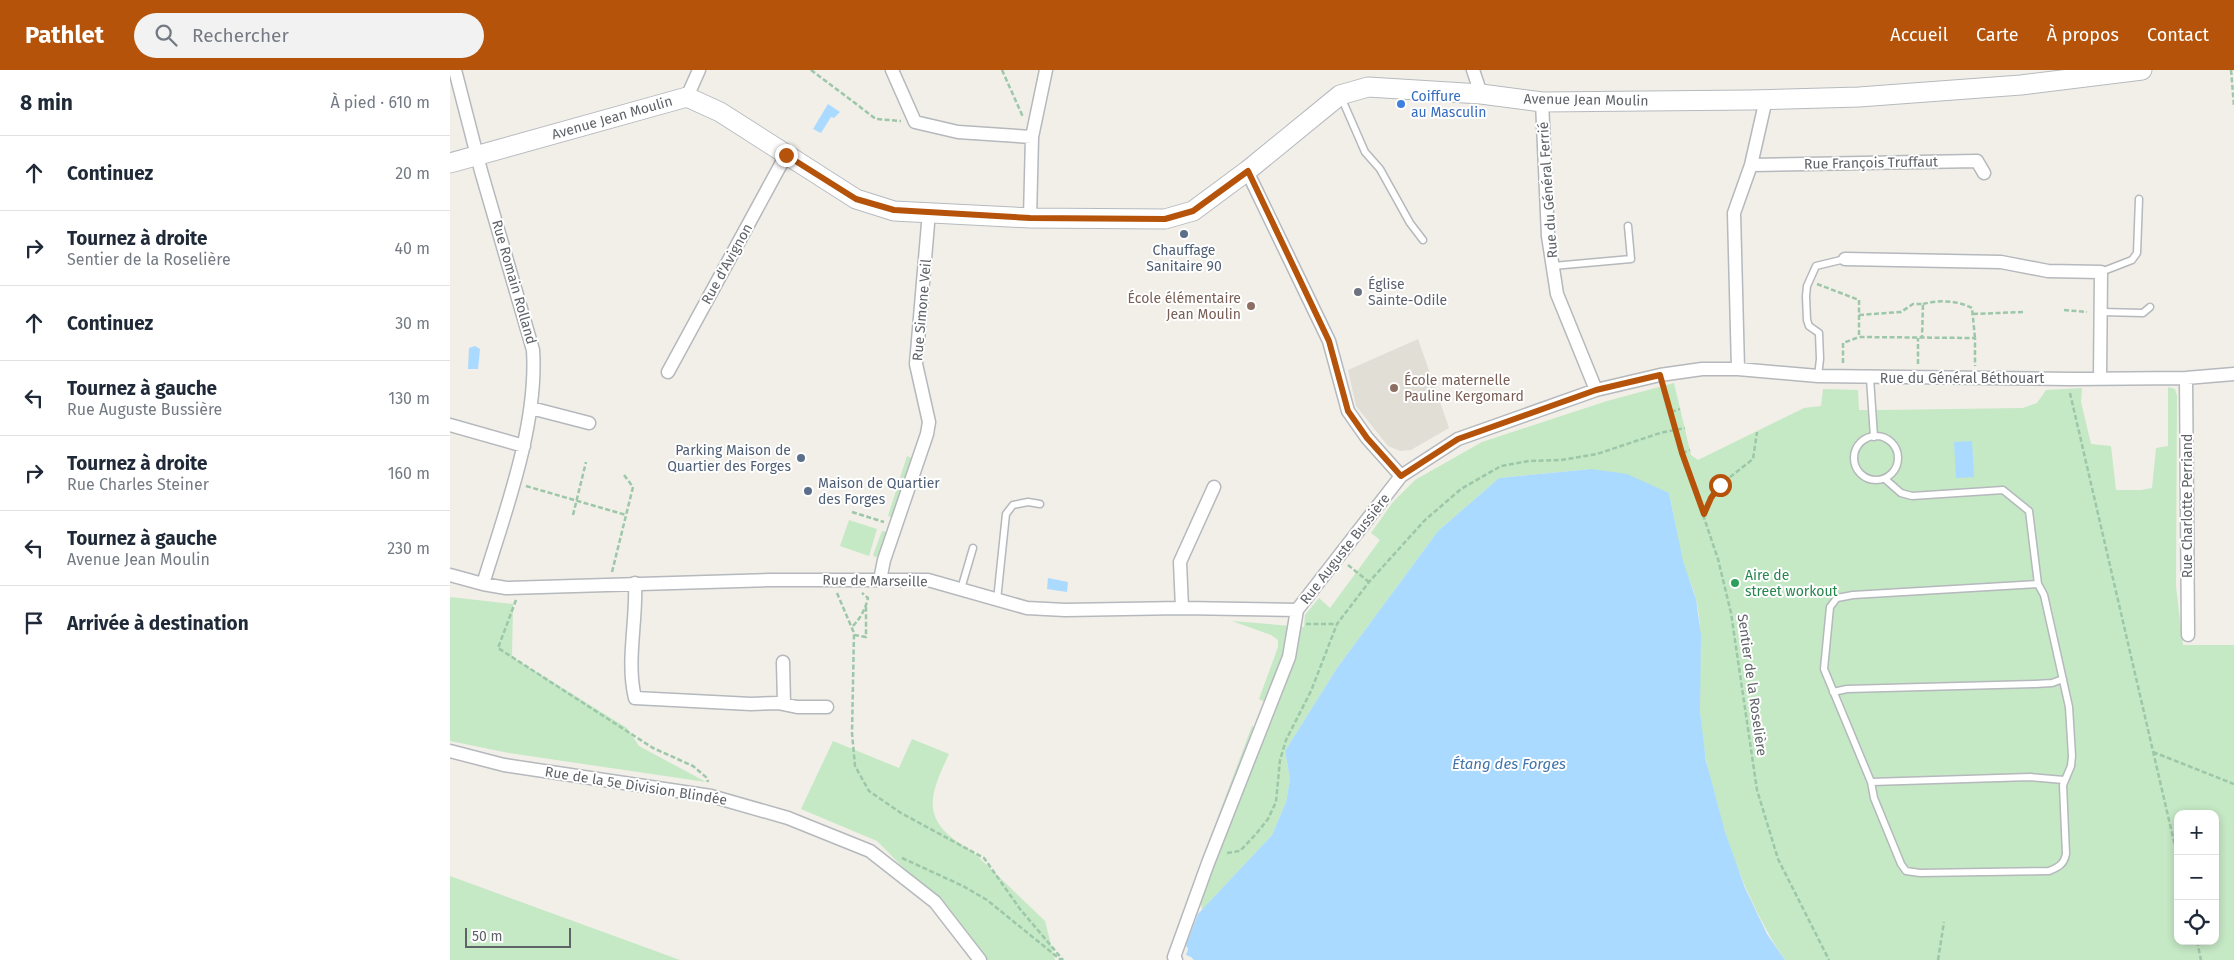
<!DOCTYPE html>
<html lang="fr">
<head>
<meta charset="utf-8">
<style>
  body { margin:0; font-family:"Fira Sans",sans-serif; background:#f2f2f3; color:#1f2937 }
  .controls { position:absolute; right:15px; bottom:15px; display:grid; overflow:hidden; border-radius:10px; box-shadow:0 2px 8px #0003 }
  .controls button { width:45px; height:45px; display:grid; place-items:center; padding:0; border:0; border-bottom:1px solid #e0e1e3; background:#fff; color:#1f2937; font:25px sans-serif }
  .scale { position:absolute; left:15px; bottom:12px; width:106px; box-sizing:border-box; padding-left:5px; border:2px solid #5f6368; border-top:0; font-size:14px; line-height:18px; white-space:nowrap; color:#5f6368; -webkit-text-stroke:4px #fff; paint-order:stroke }
  .stop { position:absolute; width:15px; height:15px; margin:-11px; border:4px solid #b45309; border-radius:50%; background:#fff }
  .stop.end { background:#b45309; border-color:#fff; box-shadow:0 1px 5px #0008 }
  .list { margin:0; padding:0; list-style:none }
  h2 { display:flex; justify-content:space-between; align-items:center; height:65px; margin:0; padding:0 20px; font-size:21px }
  h2 small { font-size:16px; font-weight:400; color:#747a83 }
  .list li { display:grid; grid-template-columns:32px 1fr auto; gap:15px; align-items:center; box-sizing:border-box; height:75px; padding:0 20px; border-top:1px solid #e0e1e3 }
  .list b { display:block; font-size:19px; white-space:nowrap }
  .list p { margin:0; font-size:16px; white-space:nowrap; color:#747a83 }
  .list em { font-size:16px; font-style:normal; color:#747a83 }
  .icon { flex:none; width:28px; height:28px; fill:none; stroke:currentColor; stroke-width:2; stroke-linecap:round; stroke-linejoin:round }
  .map { position:relative; flex:none; width:1784px; height:890px; overflow:hidden }
  header { display:flex; align-items:center; gap:30px; box-sizing:border-box; height:70px; padding:0 25px; background:#b45309; color:#fff }
  header strong { font-size:24px }
  nav { display:flex; gap:28px; margin-inline-start:auto; font-size:18px }
  .search { width:350px; height:45px; background:#f2f2f3; display:flex; align-items:center; gap:12px; box-sizing:border-box; padding:0 18px; border-radius:28px; color:#747a83; font-size:19px }
  main { display:flex }
  aside { flex:1; background:#fff }
  .map>svg:first-child { display:block }
  .education { fill:#e1ded6 }
  .green { fill:#c5e8c5; fill-rule:evenodd }
  .water { fill:#aadaff }
  .lines { fill:none; stroke-linecap:round; stroke-linejoin:round }
  .service-casing { stroke:#b5b8bc; stroke-width:9 }
  .minor-casing { stroke:#b5b8bc; stroke-width:15 }
  .secondary-casing { stroke:#b6babf; stroke-width:21 }
  .path { stroke:#9cc7a9; stroke-width:2.5; stroke-dasharray:5 2.5; stroke-linecap:butt }
  .service { stroke:#fff; stroke-width:6 }
  .minor { stroke:#fff; stroke-width:12 }
  .secondary { stroke:#fff; stroke-width:19 }
  .route { stroke:#b45309; stroke-width:6 }
  .shop-dot { fill:#3f7fe0; stroke:#fff; stroke-width:2 }
  .service-dot { fill:#5c6f8a; stroke:#fff; stroke-width:2 }
  .worship-dot { fill:#6b7280; stroke:#fff; stroke-width:2 }
  .education-dot { fill:#8d6e63; stroke:#fff; stroke-width:2 }
  .leisure-dot { fill:#2e9e5b; stroke:#fff; stroke-width:2 }
  .labels { text-anchor:middle; dominant-baseline:central; stroke-width:4; stroke-linejoin:round; paint-order:stroke }
  .shop-label { font-size:14px; fill:#366cbe; stroke:#fff; text-anchor:start }
  .street-label { font-size:14px; fill:#5f6368; stroke:#fff }
  .service-label { font-size:14px; fill:#4e5e75; stroke:#fff }
  .worship-label { font-size:14px; fill:#5b616d; stroke:#fff; text-anchor:start }
  .education-label { font-size:14px; fill:#785e54; stroke:#fff; text-anchor:end }
  .leisure-label { font-size:14px; fill:#27864d; stroke:#fff; text-anchor:start }
  .water-label { font-size:15px; font-style:italic; fill:#4174aa; stroke:#fff }
</style>
</head>
<body>
<header>
<strong>Pathlet</strong>
<div class="search"><svg class="icon" aria-label="search" viewBox="0 0 24 24"><circle cx="10" cy="10" r="6"/><path d="M15 15l6 6"/></svg>Rechercher</div>
<nav><a>Accueil</a><a>Carte</a><a>À propos</a><a>Contact</a></nav>
</header>
<main>
<aside>
<h2>8 min<small>À pied · 610 m</small></h2>
<ul class="list">
<li><svg class="icon" aria-label="ahead" viewBox="0 0 24 24"><path d="M12 20V5M6 11l6-6 6 6"/></svg><div><b>Continuez</b></div><em>20 m</em></li>
<li><svg class="icon" aria-label="right" viewBox="0 0 24 24"><path d="M7 20v-9h11M14 6l5 5-5 5"/></svg><div><b>Tournez à droite</b><p>Sentier de la Roselière</p></div><em>40 m</em></li>
<li><svg class="icon" aria-label="ahead" viewBox="0 0 24 24"><path d="M12 20V5M6 11l6-6 6 6"/></svg><div><b>Continuez</b></div><em>30 m</em></li>
<li><svg class="icon" aria-label="left" viewBox="0 0 24 24"><path d="M17 20v-9H6M10 6l-5 5 5 5"/></svg><div><b>Tournez à gauche</b><p>Rue Auguste Bussière</p></div><em>130 m</em></li>
<li><svg class="icon" aria-label="right" viewBox="0 0 24 24"><path d="M7 20v-9h11M14 6l5 5-5 5"/></svg><div><b>Tournez à droite</b><p>Rue Charles Steiner</p></div><em>160 m</em></li>
<li><svg class="icon" aria-label="left" viewBox="0 0 24 24"><path d="M17 20v-9H6M10 6l-5 5 5 5"/></svg><div><b>Tournez à gauche</b><p>Avenue Jean Moulin</p></div><em>230 m</em></li>
<li><svg class="icon" aria-label="arrive" viewBox="0 0 24 24"><path d="M6 21V4h12l-3 4 3 4H6"/></svg><div><b>Arrivée à destination</b></div></li>
</ul>
</aside>
<div class="map">
<svg width="1784" height="890" viewBox="0 0 1784 890">
  <rect width="100%" height="100%" fill="#f1efe8"/>
  <path class="education" d="M 968,269 L 999,358 L 961,380 L 950,381 L 938,376 L 906,336 L 898,300 Z"/>
  <path class="green" d="M 1224,313 L 1241,385 L 1248,390 L 1354,338 L 1371,336 L 1373,319 L 1408,320 L 1409,340 L 1431,340 L 1573,338 L 1587,333 L 1596,320 L 1632,318 L 1631,332 L 1641,374 L 1661,376 L 1666,420 L 1691,420 L 1702,418 L 1706,378 L 1718,376 L 1718,317 L 1725,319 L 1727,326 L 1726,516 L 1733,575 L 1784,575 L 1784,890 L 1335,890 C 1291,826 1255,720 1250,642 C 1247,605 1255,566 1246,529 C 1243,516 1236,503 1232,490 C 1227,468 1224,445 1219,423 L 1141,399 L 1049,408 L 988,461 L 887,598 L 835,681 L 840,709 L 836,732 L 822,765 L 752,840 L 746,805 L 802,656 L 806,658 L 815,632 L 809,629 L 828,577 L 828,570 L 821,565 L 782,551 L 854,557 L 855,545 L 869,528 L 880,538 L 930,470 L 921,463 L 943,432 L 965,410 L 1032,372 L 1157,331 ZM 1728,744 L 1765,744 L 1765,871 L 1728,871 Z
    M 457,386 L 462,388 L 442,447 L 438,446 Z
    M 399,450 L 427,459 L 419,486 L 390,476 Z
    M 432,461 L 437,462 L 429,486 L 425,487 L 423,485 Z
    M 0,527 L 63,534 L 62,587 L 177,658 L 189,676 L 256,712 L 59,683 L 0,671 Z
    M 462,669 L 499,684 C 477,730 471,752 522,781 L 595,851 L 605,890 L 534,890 L 499,844 L 427,771 L 351,739 L 383,671 L 449,698 Z
    M 0,806 L 230,890 L 0,890 Z"/>
  <path class="water" d="M 378,34 L 390,42 L 384,48 L 381,47 L 371,63 L 363,59 Z
    M 25,276 L 30,279 L 28,299 L 18,299 L 19,278 Z
    M 1522,371 L 1524,407 L 1506,408 L 1504,372 Z
    M 1141,399 L 1177,404 L 1219,423 L 1233,491 L 1246,529 L 1251,565 L 1250,642 L 1256,691 L 1275,762 L 1295,818 L 1317,864 L 1335,890 L 744,890 L 741,887 L 736,885 L 738,879 L 736,875 L 748,844 L 822,765 L 836,732 L 840,709 L 835,681 L 887,598 L 988,461 L 1049,408 Z
    M 598,508 L 618,512 L 617,522 L 597,519 Z"/>
  <g class="lines">
    <defs>
      <path id="service" d="M 891,27 L 915,82 L 930,99 L 960,153 L 973,170
        M 1103,196 L 1181,189 L 1178,156
        M 1651,202 L 1682,190 L 1687,183 L 1689,129
        M 1651,242 L 1693,243 L 1700,237
        M 1368,306 L 1370,289 L 1369,263 L 1359,256 L 1357,250 L 1356,226 L 1357,216 L 1366,196 L 1395,189
        M 1420,308 L 1424,367
        M1404 388a22 22 0 1 1 44 0a22 22 0 1 1-44 0Z
        M 1435,409 L 1451,423 L 1462,426 L 1553,420 L 1579,441 L 1588,514 L 1594,525 L 1619,637 L 1622,686 L 1621,696 L 1613,715 L 1616,784 C 1614,794 1609,797 1599,801 L 1470,803 L 1456,801 L 1451,794 L 1424,728 L 1421,712 L 1374,599 L 1380,537 L 1387,528 L 1403,525 L 1588,514
        M 511,519 L 523,478
        M 547,530 L 556,444 L 563,435 L 578,432 L 590,434
        M 1383,622 L 1397,619 L 1585,614 L 1602,613 L 1613,609
        M 1421,712 L 1580,707 L 1614,710"/>
      <path id="minor" d="M 5,0 L 31,101 L 83,280 C 88,355 55,442 33,514
        M 442,0 L 465,52 L 508,62 L 582,67
        M 1023,0 L 1031,24
        M 237,27 L 249,0
        M 1092,32 L 1098,166 L 1107,224 L 1146,320
        M 1301,95 L 1527,91 L 1534,103
        M 797,101 L 879,271 L 898,341 L 917,368 L 951,406
        M 580,148 L 582,67 L 596,0
        M 1395,189 L 1551,192 L 1598,201 L 1651,202 L 1650,308
        M 1288,299 L 1284,143 L 1301,95 L 1316,29
        M 218,302 L 336,85
        M 1736,308 L 1738,565
        M 81,338 L 139,353
        M 0,355 L 74,376
        M 0,505 L 33,514 L 56,518 L 320,510 L 478,510 L 577,538 L 615,540 L 732,538 L 847,540
        M 430,510 L 434,490 L 477,364 L 479,352 L 466,294 L 479,142
        M 185,513 C 187,551 176,591 185,628 L 301,634 L 328,633 L 347,637 L 377,637
        M 732,538 L 730,492 L 764,417
        M 333,592 L 334,634
        M 0,681 L 54,695 L 261,726 L 338,748 L 420,781 L 485,832 L 530,890
        M 726,890 L 724,887 L 758,793 L 839,587 L 847,540 L 951,406 L 1008,369 L 1146,320 L 1210,305 L 1252,299 L 1288,299 L 1368,306 L 1620,309 L 1736,308 L 1784,304"/>
      <path id="secondary" d="M 0,93 L 237,27 L 270,42 L 406,129 L 444,141 L 580,148 L 715,149 L 743,141 L 797,101 L 890,25 L 918,17 L 1031,24 L 1092,32 L 1300,30 L 1409,27 L 1571,15 L 1692,0"/>
    </defs>
    <use href="#service" class="service-casing"/>
    <use href="#minor" class="minor-casing"/>
    <use href="#secondary" class="secondary-casing"/>
    <path class="path" d="M 361,0 L 426,49 L 451,51
      M 552,0 L 573,47
      M 1781,0 L 1784,36
      M 1367,214 L 1409,230 L 1409,267 L 1525,268 L 1525,296
      M 1473,234 C 1488,230 1507,230 1522,238 L 1525,268
      M 1614,240 L 1637,242
      M 1523,244 L 1573,242
      M 1409,245 L 1451,242 L 1463,234 L 1473,234 L 1472,268
      M 1393,293 L 1393,273 L 1409,267
      M 1468,294 L 1468,268
      M 1213,316 L 1232,383 L 1268,489 L 1281,543 L 1307,720 L 1328,789 L 1379,890
      M 1620,323 L 1728,789
      M 1221,342 L 1230,339
      M 1232,383 L 1240,380
      M 76,416 L 176,445
      M 402,442 L 434,452
      M 1254,443 L 1270,415 L 1303,389 L 1307,362
      M 123,445 L 136,392
      M 898,495 L 919,512
      M 162,502 L 183,417 L 174,405
      M 387,523 L 404,563 L 402,663 L 405,696 L 419,721 L 451,743 L 534,788 L 570,839 L 613,890
      M 66,530 L 48,578 L 203,678 L 243,696 L 257,708 L 258,712
      M 856,554 L 887,554
      M 403,556 C 411,547 415,540 418,528 L 412,523
      M 404,565 L 416,567 L 416,537
      M 1703,682 L 1784,714
      M 777,783 L 790,781 L 806,764 L 818,749 L 826,732 L 830,690 L 836,670 L 861,621 L 887,554 L 919,512 L 975,450 L 1011,419 L 1051,396 L 1079,391 L 1111,390 L 1147,384 L 1210,363 L 1235,358
      M 452,788 L 513,816 L 537,830 L 611,890
      M 1747,871 L 1751,890
      M 1488,890 L 1494,852"/>
    <use href="#service" class="service"/>
    <use href="#minor" class="minor"/>
    <use href="#secondary" class="secondary"/>
  </g>
  <g class="lines">
    <path class="route" d="M 336,85 L 406,129 L 444,140 L 580,148 L 715,149 L 743,141 L 798,101 L 879,271 L 898,341 L 917,368 L 951,406 L 1008,369 L 1146,320 L 1210,305 L 1232,383 L 1254,444 L 1261,428 L 1270,415"/>
  </g>
  <circle class="shop-dot" cx="951" cy="34" r="5"/>
  <g class="service-dot">
    <circle cx="734" cy="164" r="5"/>
    <circle cx="351" cy="388" r="5"/>
    <circle cx="358" cy="421" r="5"/>
  </g>
  <circle class="worship-dot" cx="908" cy="222" r="5"/>
  <g class="education-dot">
    <circle cx="801" cy="236" r="5"/>
    <circle cx="944" cy="318" r="5"/>
  </g>
  <circle class="leisure-dot" cx="1285" cy="513" r="5"/>
  <g class="labels">
    <g class="shop-label">
      <text x="961" y="26">Coiffure<tspan x="961" dy="16">au Masculin</tspan></text>
    </g>
    <g class="street-label">
      <text transform="translate(1136 30) rotate(1)">Avenue Jean Moulin</text>
      <text transform="translate(162 48) rotate(-16)">Avenue Jean Moulin</text>
      <text transform="translate(1421 93) rotate(-1)">Rue François Truffaut</text>
      <text transform="translate(1098 120) rotate(-94)">Rue du Général Ferrié</text>
      <text transform="translate(277 194) rotate(-61)">Rue d'Avignon</text>
      <text transform="translate(64 212) rotate(74)">Rue Romain Rolland</text>
      <text transform="translate(472 240) rotate(-85)">Rue Simone Veil</text>
      <text x="1512" y="308">Rue du Général Béthouart</text>
      <text transform="translate(1737 436) rotate(-90)">Rue Charlotte Perriand</text>
      <text transform="translate(895 479) rotate(-52)">Rue Auguste Bussière</text>
      <text transform="translate(425 511) rotate(1)">Rue de Marseille</text>
      <text transform="translate(1302 615) rotate(82)">Sentier de la Roselière</text>
      <text transform="translate(186 716) rotate(9)">Rue de la 5e Division Blindée</text>
    </g>
    <g class="service-label">
      <text x="734" y="180">Chauffage<tspan x="734" dy="16">Sanitaire 90</tspan></text>
      <text x="341" y="380" text-anchor="end">Parking Maison de<tspan x="341" dy="16">Quartier des Forges</tspan></text>
      <text x="368" y="413" text-anchor="start">Maison de Quartier<tspan x="368" dy="16">des Forges</tspan></text>
    </g>
    <g class="worship-label">
      <text x="918" y="214">Église<tspan x="918" dy="16">Sainte-Odile</tspan></text>
    </g>
    <g class="education-label">
      <text x="791" y="228">École élémentaire<tspan x="791" dy="16">Jean Moulin</tspan></text>
      <text x="954" y="310" text-anchor="start">École maternelle<tspan x="954" dy="16">Pauline Kergomard</tspan></text>
    </g>
    <g class="leisure-label">
      <text x="1295" y="505">Aire de<tspan x="1295" dy="16">street workout</tspan></text>
    </g>
    <g class="water-label">
      <text x="1059" y="694">Étang des Forges</text>
    </g>
  </g>
</svg>
<div class="controls">
<button>+</button>
<button>−</button>
<button><svg class="icon" aria-label="locate" viewBox="0 0 24 24"><circle cx="12" cy="12" r="6"/><path d="M12 2v4M12 18v4M2 12h4M18 12h4"/></svg></button>
</div>
<div class="scale">50 m</div>
<div class="stop" style="left:1270px;top:415px"></div>
<div class="stop end" style="left:336px;top:85px"></div>
</div>
</main>
</body>
</html>
